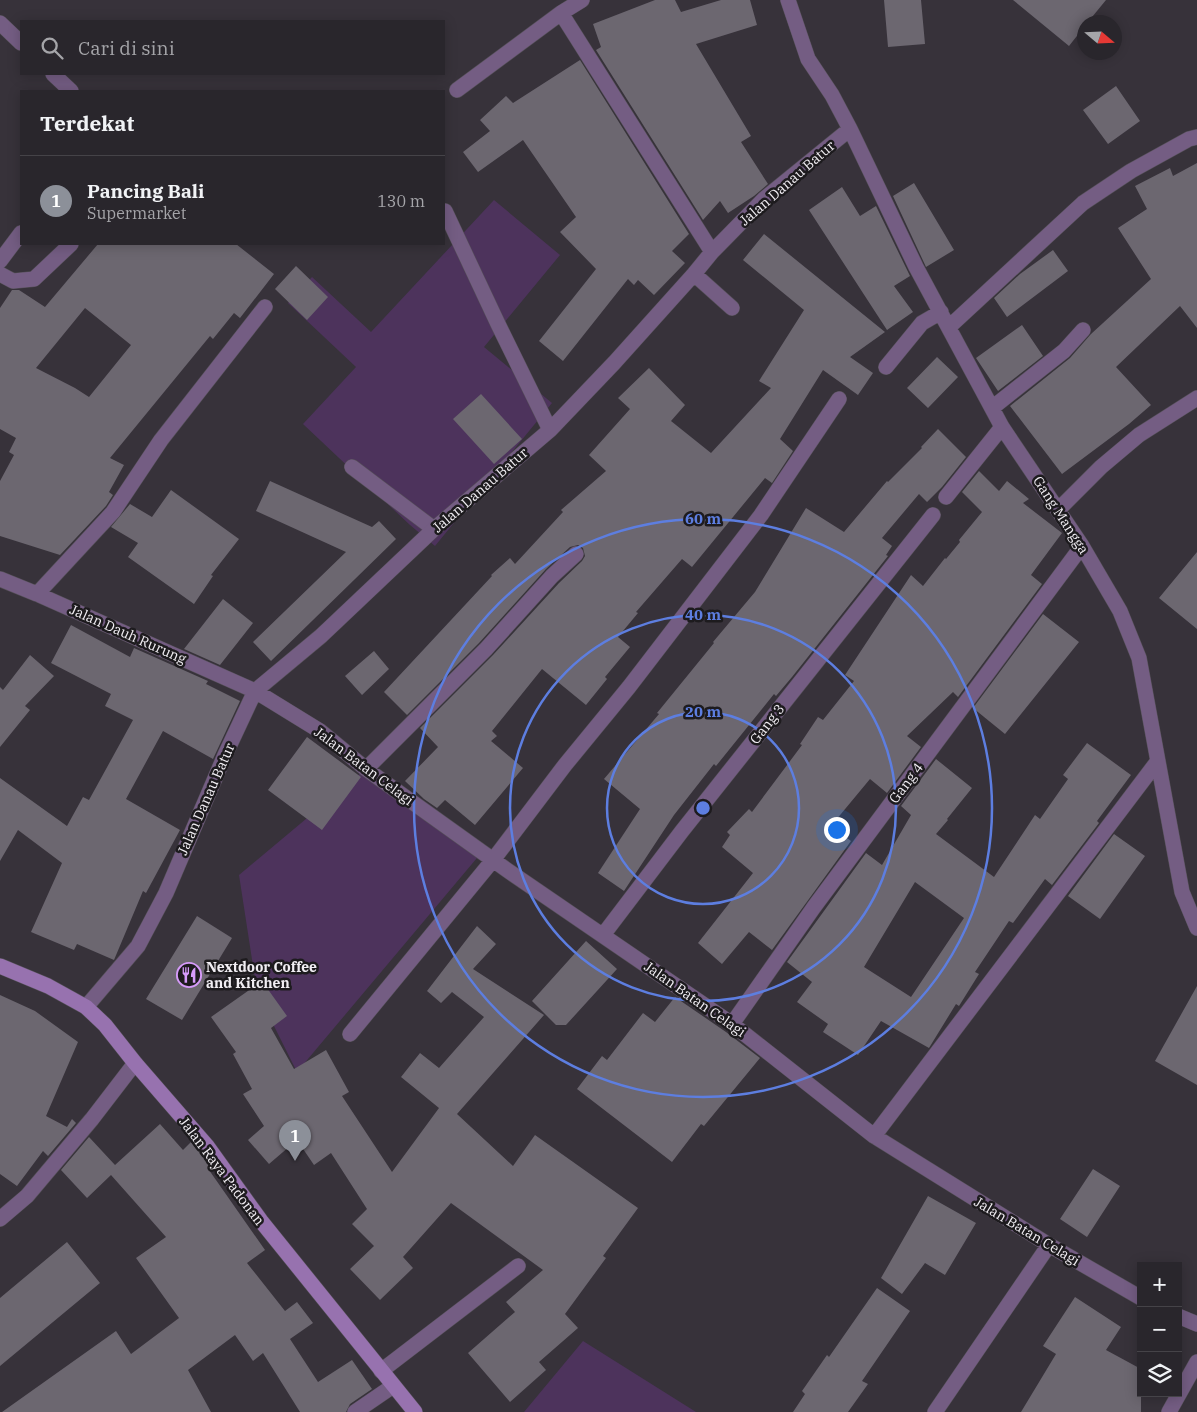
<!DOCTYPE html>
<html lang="id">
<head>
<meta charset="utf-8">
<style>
  body { margin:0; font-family:"IBM Plex Serif",serif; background:#312e34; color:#f1f3f6 }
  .controls { position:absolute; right:15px; bottom:15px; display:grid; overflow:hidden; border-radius:0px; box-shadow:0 2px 12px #0003 }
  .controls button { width:45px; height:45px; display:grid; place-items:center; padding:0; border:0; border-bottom:1px solid #454348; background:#29262c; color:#f1f3f6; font:25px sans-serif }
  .compass { position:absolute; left:1077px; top:15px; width:45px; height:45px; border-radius:50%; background:#29262c; box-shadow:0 2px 12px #0003; rotate:109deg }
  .you { position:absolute; left:836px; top:829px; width:18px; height:18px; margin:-12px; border:4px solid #fff; border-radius:50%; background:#1a73e8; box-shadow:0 0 0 8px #1a73e833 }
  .badge { display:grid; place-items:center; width:32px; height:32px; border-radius:50%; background:#8c9099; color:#fff; font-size:16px; font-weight:700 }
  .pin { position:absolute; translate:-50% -41px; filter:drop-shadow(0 1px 2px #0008) }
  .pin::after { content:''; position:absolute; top:26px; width:18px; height:15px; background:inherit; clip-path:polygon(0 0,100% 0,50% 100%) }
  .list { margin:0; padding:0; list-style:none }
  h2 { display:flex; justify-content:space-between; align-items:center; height:65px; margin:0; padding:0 20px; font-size:21px }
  h2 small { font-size:16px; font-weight:400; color:#a5a5a9 }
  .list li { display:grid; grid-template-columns:32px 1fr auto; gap:15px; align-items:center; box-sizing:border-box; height:90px; padding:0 20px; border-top:1px solid #454348 }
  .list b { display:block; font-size:19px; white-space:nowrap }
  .list p { margin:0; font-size:16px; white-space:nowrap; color:#a5a5a9 }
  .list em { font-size:16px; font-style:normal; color:#a5a5a9 }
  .icon { flex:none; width:28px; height:28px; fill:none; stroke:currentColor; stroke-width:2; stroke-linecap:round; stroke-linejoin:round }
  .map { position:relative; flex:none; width:1197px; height:1412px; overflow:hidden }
  .search { position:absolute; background:#29262c; box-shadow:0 2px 12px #0003; left:20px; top:20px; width:425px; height:55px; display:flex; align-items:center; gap:12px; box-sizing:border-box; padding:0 18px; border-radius:0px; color:#a5a5a9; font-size:19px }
  .panel { position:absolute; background:#29262c; box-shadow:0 2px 12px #0003; left:20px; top:90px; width:425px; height:155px; border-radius:0px }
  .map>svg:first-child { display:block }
  .green { fill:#4d335c }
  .building { fill:#6c6770; fill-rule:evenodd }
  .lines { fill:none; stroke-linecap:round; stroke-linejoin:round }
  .lane-casing { stroke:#555058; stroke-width:16 }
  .street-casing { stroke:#555058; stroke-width:16 }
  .secondary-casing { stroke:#555058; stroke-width:16 }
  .lane { stroke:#745d83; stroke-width:15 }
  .street { stroke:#745d83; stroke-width:15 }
  .secondary { stroke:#9772af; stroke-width:15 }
  .ring { fill:none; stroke:#5d7ee0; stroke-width:2.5 }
  .labels { text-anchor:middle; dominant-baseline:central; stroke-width:5; stroke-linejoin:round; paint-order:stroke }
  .street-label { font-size:14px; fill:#f1eef3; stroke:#1d1b1e }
  .poi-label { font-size:14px; font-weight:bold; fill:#f1eef3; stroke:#1d1b1e; text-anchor:start }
  .centre { fill:#5d7ee0; stroke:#1d1b1e; stroke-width:2.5 }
  .ring-label { font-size:15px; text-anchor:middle; font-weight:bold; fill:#5d7ee0; stroke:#1d1b1e; stroke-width:5; stroke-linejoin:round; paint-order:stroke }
</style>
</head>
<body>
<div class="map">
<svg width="1197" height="1412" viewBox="0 0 1197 1412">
  <rect width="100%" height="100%" fill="#37323a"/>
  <path class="green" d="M 494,200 L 560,255 L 484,347 L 552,403 L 435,546 L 410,525 L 303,424 L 356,367 L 288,303 L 312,277 L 371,332 Z
    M 368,767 L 482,852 L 297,1072 L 257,992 L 239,875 Z
    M 583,1341 L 696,1412 L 524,1412 Z"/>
  <path class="building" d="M 655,0 L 675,0 L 681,12 L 721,0 L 750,0 L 757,25 L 696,44 L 751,136 L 741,142 L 768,184 L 754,196 L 728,213 L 720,201 L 703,220 L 596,50 L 601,47 L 593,24 Z
    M 884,0 L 921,0 L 925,44 L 888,47 Z
    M 1013,0 L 1106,0 L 1088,22 L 1084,22 L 1084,27 L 1069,46 Z
    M 580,60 L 689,234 L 672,251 L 685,263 L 654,295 L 638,280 L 634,285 L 628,279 L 563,361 L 539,341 L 596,269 L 560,232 L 576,217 L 523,140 L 478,172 L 463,152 L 490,131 L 480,120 L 506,96 L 513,103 Z
    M 1116,86 L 1140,121 L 1108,144 L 1083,110 Z
    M 1197,163 L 1197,328 L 1180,306 L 1116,367 L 1151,405 L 1129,424 L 1062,474 L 1010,406 L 1070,358 L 1091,334 L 1151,279 L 1118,228 L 1147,209 L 1135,186 L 1170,168 L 1173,176 Z
    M 914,183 L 954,250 L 926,267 L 893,196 Z
    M 842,187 L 860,216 L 876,206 L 910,276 L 894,286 L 913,312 L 887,330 L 809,210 Z
    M 764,234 L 885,332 L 850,357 L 873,373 L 858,395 L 823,370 L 780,439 L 793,451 L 772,483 L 765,478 L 692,567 L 682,559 L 636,612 L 638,613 L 618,637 L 630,647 L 605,677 L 607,679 L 586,705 L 542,669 L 492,731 L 497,736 L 491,741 L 523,768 L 475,825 L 445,800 L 437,808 L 424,799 L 405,781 L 438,747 L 420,728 L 493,655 L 559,583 L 582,561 L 585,556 L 583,548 L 578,545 L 570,547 L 546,569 L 479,643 L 407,715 L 384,692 L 492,576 L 491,575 L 510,558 L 515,564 L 563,512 L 561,510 L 606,471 L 589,455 L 630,409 L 618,398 L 649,368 L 685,405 L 671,421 L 711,453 L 771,388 L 759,381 L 804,310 L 743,260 Z
    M 98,244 L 236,244 L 274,274 L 240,318 L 234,313 L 213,339 L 210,336 L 110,458 L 124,465 L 109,492 L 113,495 L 106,506 L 60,555 L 0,536 L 0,481 L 14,455 L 9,452 L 16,438 L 0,429 L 0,308 L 12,290 L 19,290 L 45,307 ZM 85,308 L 131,345 L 89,397 L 75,388 L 36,368 Z
    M 1053,250 L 1068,271 L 1007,317 L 994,298 L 1020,274 Z
    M 296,266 L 328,297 L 307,320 L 275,289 Z
    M 1022,325 L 1043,356 L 998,391 L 976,358 Z
    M 937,357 L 958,377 L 928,408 L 907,388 Z
    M 481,394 L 522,439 L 494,464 L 453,419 Z
    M 938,429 L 966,457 L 942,487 L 927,502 L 919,494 L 882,538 L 892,546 L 886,555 L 888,556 L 792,677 L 776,696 L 774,694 L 716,766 L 714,764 L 674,815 L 624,891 L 598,873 L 640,809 L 604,779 L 659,714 L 657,713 L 714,643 L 713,642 L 755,592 L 806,508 L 844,532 L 887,481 L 888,482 L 922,448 L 921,447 Z
    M 979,471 L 999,491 L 1007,481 L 1029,499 L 1023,503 L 1062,533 L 1031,575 L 1042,584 L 958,697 L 953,692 L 907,736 L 921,747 L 887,793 L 870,779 L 831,826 L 851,841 L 772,950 L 749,932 L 722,964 L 698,943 L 753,873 L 722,847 L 730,835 L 727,832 L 749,809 L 752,812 L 802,745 L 800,744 L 818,717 L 823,720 L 854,681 L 845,675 L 911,575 L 923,586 L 945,558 L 946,559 L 960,542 L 959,540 L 982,512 L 962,492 Z
    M 270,481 L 372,527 L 379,521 L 396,539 L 271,661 L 253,642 L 346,552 L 256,511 Z
    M 171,490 L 239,539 L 211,575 L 213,576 L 194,604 L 128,557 L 138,543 L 111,527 L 130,504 L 152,517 Z
    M 1197,552 L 1197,629 L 1159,598 Z
    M 223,599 L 253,623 L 220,665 L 184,649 Z
    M 1043,614 L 1079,642 L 1005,734 L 973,708 Z
    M 71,625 L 130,657 L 134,648 L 208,681 L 206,684 L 240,701 L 213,759 L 163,731 L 126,799 L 180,830 L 146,893 L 143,891 L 114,960 L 77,944 L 74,950 L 31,932 L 62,863 L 18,830 L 0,861 L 0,778 L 67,826 L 83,797 L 89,800 L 133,720 L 105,706 L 111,694 L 51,663 Z
    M 374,651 L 389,669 L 362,695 L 345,676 Z
    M 30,655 L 54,676 L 25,706 L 30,710 L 0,747 L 0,687 L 3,690 Z
    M 307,737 L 361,777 L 322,830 L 268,790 Z
    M 1087,743 L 1131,775 L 1097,821 L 1099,823 L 1052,885 L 1045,879 L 1013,923 L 1009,921 L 975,972 L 979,974 L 959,1006 L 956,1004 L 929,1048 L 881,1021 L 858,1055 L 823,1032 L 828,1024 L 797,1002 L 812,982 L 787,962 L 866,853 L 882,865 L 911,815 L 901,806 L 936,759 L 972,788 L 947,819 L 948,820 L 936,834 L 994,877 L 1035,815 L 1040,819 L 1068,779 L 1063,775 ZM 915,882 L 964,918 L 911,997 L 864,967 Z
    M 1114,834 L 1145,856 L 1100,919 L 1068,896 Z
    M 197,916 L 232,938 L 182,1020 L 146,999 Z
    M 477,926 L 496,944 L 473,969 L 544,1015 L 457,1114 L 513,1166 L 535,1135 L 638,1208 L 603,1256 L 606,1258 L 565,1314 L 578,1328 L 539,1362 L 546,1370 L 510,1402 L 468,1353 L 515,1312 L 506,1302 L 543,1270 L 451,1203 L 403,1257 L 413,1268 L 380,1300 L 350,1269 L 374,1246 L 352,1224 L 367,1209 L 331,1153 L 314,1165 L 297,1140 L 269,1164 L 248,1140 L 264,1126 L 243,1094 L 252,1089 L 233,1054 L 236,1052 L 211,1017 L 262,981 L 287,1016 L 271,1028 L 294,1069 L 326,1050 L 349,1092 L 342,1096 L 392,1172 L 439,1108 L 401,1077 L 420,1053 L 439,1068 L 484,1017 L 452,992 L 441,1003 L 427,991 Z
    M 586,941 L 617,969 L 566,1025 L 556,1025 L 532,1001 Z
    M 1197,986 L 1197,1085 L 1155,1061 Z
    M 0,995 L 35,1011 L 78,1042 L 46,1116 L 67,1127 L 72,1119 L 76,1123 L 48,1156 L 43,1151 L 17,1186 L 0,1174 Z
    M 675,997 L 726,1032 L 760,1058 L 704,1126 L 701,1124 L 672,1162 L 577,1089 L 602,1056 L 607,1060 L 643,1013 L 655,1022 Z
    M 160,1124 L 183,1150 L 191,1142 L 200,1152 L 211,1168 L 209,1170 L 265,1250 L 247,1263 L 285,1311 L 297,1302 L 313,1323 L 290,1339 L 318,1382 L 352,1360 L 372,1389 L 350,1404 L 346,1412 L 300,1412 L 263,1353 L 253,1361 L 235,1335 L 188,1370 L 211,1412 L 2,1412 L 116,1331 L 131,1354 L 179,1318 L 136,1258 L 166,1237 L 111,1175 L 87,1198 L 61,1170 L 89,1137 L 115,1165 Z
    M 1093,1169 L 1120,1186 L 1087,1237 L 1060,1219 Z
    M 928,1196 L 976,1223 L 945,1275 L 925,1263 L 902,1294 L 881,1278 Z
    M 67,1242 L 100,1283 L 0,1366 L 0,1298 Z
    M 877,1288 L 910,1311 L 862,1381 L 868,1384 L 848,1412 L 793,1412 L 805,1394 L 802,1391 L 827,1355 L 829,1357 Z
    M 1075,1297 L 1121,1327 L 1106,1350 L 1141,1369 L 1141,1412 L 1021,1412 L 1056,1354 L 1043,1346 Z"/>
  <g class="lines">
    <defs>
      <path id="lane" d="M 352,467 L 434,529
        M 381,1371 L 518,1266"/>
      <path id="street" d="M 788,0 L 808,59 L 832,95 L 850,129 L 916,267 L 1002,427 L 1082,546 L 1120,611 L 1139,658 L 1182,892 L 1197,928
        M 561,13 L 712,252
        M 0,23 L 21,43
        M 53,74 L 71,91
        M 457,90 L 561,13 L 582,0
        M 445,211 L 498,324 L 550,430
        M 0,261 L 21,233
        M 0,274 L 13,281 L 34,279 L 71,244
        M 694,274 L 732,308
        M 949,327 L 1083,203 L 1131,171 L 1189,139 L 1197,137
        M 886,367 L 922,323 L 941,312
        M 992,408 L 1064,351 L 1083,330
        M 946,497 L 1002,427
        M 1058,510 L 1101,467 L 1139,435 L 1197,398
        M 0,579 L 37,594 L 255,691 L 320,731 L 366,769 L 507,870 L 732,1024 L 874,1136 L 1049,1245 L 1141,1298
        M 37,594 L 113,512 L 161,440 L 265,307
        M 366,769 L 486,649 L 552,576 L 576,554
        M 603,935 L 682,831 L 933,515
        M 86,1007 L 138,946 L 166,893 L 225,755 L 255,691 L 321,636 L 434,529 L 550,430 L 614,363 L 694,274 L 712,252 L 764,199 L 850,129
        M 732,1024 L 814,907 L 1082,546
        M 350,1034 L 493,860 L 565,765 L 629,687 L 761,515 L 839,399
        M 874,1136 L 1157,762
        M 0,1219 L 27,1196 L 92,1119 L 135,1063
        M 1178,1316 L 1197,1324
        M 355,1412 L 393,1386
        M 935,1412 L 1049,1245
        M 1169,1412 L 1197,1362"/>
      <path id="secondary" d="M 0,966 L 48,986 L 86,1007 L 105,1025 L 135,1063 L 207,1146 L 261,1221 L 415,1412"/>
    </defs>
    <use href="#lane" class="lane-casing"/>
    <use href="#street" class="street-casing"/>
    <use href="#secondary" class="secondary-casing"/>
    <use href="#lane" class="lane"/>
    <use href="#street" class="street"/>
    <use href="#secondary" class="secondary"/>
  </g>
  <g class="ring">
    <circle cx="703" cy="808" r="96"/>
    <circle cx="703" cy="808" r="193"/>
    <circle cx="703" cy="808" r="289"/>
  </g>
  <defs>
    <symbol id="restaurant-ring" viewBox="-11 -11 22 22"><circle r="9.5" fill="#1d1b1e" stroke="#d69bfa" stroke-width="1.5"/><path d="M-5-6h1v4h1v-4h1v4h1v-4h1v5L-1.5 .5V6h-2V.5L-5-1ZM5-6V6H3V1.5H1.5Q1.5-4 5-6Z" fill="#d69bfa"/></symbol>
  </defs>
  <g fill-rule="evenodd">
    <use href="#restaurant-ring" x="175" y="961" width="28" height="28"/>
  </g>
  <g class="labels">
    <g class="street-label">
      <text transform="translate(787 183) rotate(-41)">Jalan Danau Batur</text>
      <text transform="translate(480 490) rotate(-41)">Jalan Danau Batur</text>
      <text transform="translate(1061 515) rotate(57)">Gang Mangga</text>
      <text transform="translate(128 634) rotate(24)">Jalan Dauh Rurung</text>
      <text transform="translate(767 724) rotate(-52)">Gang 3</text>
      <text transform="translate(364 766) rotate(37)">Jalan Batan Celagi</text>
      <text transform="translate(906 783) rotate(-53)">Gang 4</text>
      <text transform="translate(206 799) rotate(-66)">Jalan Danau Batur</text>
      <text transform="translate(695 999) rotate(35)">Jalan Batan Celagi</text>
      <text transform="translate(222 1171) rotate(53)">Jalan Raya Padonan</text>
      <text transform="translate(1027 1231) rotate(31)">Jalan Batan Celagi</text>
    </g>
    <g class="poi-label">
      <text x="206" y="967">Nextdoor Coffee<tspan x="206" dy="16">and Kitchen</tspan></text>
    </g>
  </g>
  <circle cx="703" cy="808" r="8" class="centre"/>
  <g class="ring-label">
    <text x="703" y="524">60 m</text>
    <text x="703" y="620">40 m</text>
    <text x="703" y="717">20 m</text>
  </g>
</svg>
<div class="controls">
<button>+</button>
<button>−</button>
<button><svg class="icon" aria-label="layers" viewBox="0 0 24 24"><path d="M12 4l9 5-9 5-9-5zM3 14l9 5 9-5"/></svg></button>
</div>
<svg class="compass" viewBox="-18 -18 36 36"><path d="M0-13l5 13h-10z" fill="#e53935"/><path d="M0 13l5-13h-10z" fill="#a5a5a9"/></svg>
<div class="you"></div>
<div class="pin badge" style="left:295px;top:1161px">1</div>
<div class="search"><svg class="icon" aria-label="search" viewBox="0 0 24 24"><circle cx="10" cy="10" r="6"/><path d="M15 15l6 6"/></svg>Cari di sini</div>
<section class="panel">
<h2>Terdekat<small></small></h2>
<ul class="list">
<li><span class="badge">1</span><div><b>Pancing Bali</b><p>Supermarket</p></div><em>130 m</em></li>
</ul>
</section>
</div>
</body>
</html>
